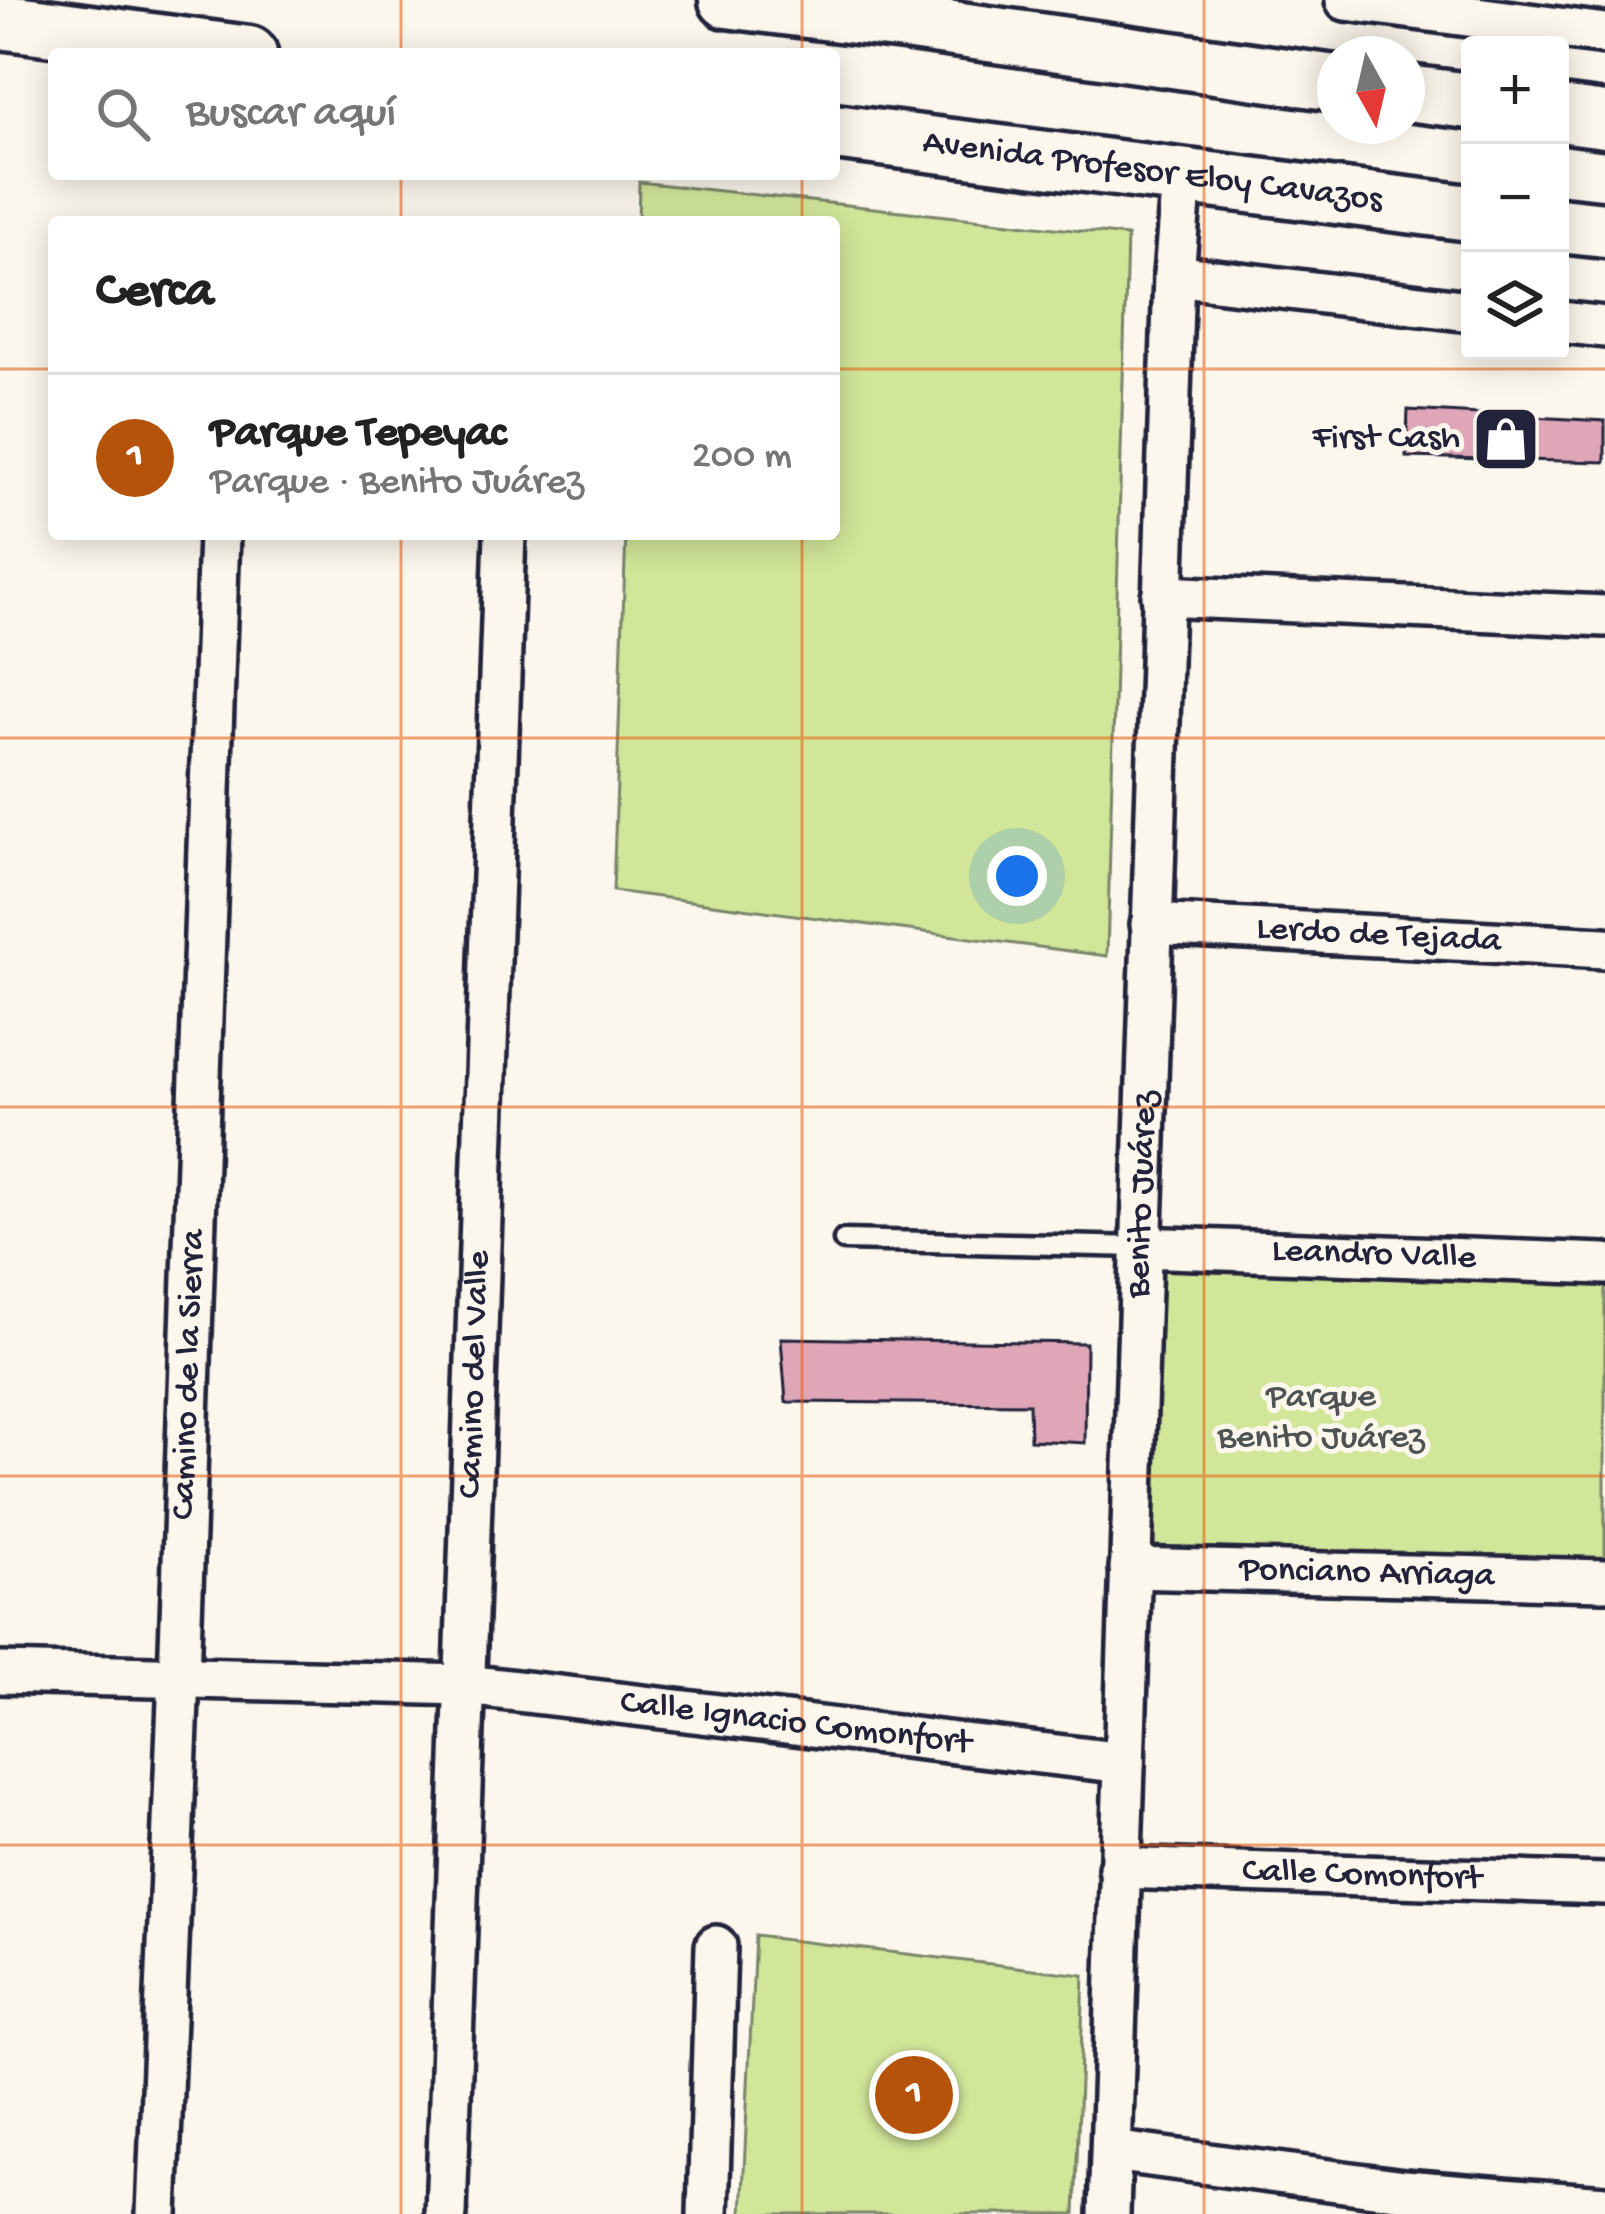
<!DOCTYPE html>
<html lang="es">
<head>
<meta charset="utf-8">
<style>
  body { margin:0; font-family:"Gochi Hand",sans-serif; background:#f6f6f6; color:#222 }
  .controls { position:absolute; right:36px; top:36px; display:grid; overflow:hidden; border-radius:12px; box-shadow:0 6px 30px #0003 }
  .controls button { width:108px; height:108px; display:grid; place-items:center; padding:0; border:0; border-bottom:3px solid #e0e0e0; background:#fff; color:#222; font:60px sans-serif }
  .compass { position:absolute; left:1317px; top:36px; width:108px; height:108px; border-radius:50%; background:#fff; box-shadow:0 6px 30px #0003; rotate:172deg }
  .you { position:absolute; left:1017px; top:876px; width:42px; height:42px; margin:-30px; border:9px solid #fff; border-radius:50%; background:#1a73e8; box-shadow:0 0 0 18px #1a73e833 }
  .badge { display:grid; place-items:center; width:78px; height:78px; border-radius:50%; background:#b45309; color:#fff; font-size:39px; font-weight:700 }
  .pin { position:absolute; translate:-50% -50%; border:6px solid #fff; box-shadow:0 3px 12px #0006 }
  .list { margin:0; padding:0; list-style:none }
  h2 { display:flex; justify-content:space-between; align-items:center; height:156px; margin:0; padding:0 48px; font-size:51px }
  h2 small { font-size:39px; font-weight:400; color:#767676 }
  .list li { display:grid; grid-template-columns:78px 1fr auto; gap:36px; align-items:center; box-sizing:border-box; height:168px; padding:0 48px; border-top:3px solid #e0e0e0 }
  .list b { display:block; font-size:45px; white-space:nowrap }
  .list p { margin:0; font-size:39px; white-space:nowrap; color:#767676 }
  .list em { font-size:39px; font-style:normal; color:#767676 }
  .icon { flex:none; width:66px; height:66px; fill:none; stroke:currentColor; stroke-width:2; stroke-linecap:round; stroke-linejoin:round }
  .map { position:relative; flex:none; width:1605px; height:2214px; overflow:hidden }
  .search { position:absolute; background:#fff; box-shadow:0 6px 30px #0003; left:48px; top:48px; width:792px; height:132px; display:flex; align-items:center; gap:30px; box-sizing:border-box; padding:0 42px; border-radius:12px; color:#767676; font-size:45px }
  .panel { position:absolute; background:#fff; box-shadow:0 6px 30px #0003; left:48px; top:216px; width:792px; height:324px; border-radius:12px }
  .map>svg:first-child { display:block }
  .green { fill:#d2e69a; stroke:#7a846a; stroke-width:3 }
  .building { fill:#dfa6b7; stroke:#22223b; stroke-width:3 }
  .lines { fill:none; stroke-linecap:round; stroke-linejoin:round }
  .service-casing { stroke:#22223b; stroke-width:27 }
  .minor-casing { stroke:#22223b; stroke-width:48 }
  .secondary-casing { stroke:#22223b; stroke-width:63 }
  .service { stroke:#fbf7ec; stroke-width:18 }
  .minor { stroke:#fbf7ec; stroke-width:39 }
  .secondary { stroke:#fbf7ec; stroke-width:54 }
  .grid { fill:none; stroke:#e8590c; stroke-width:3; stroke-opacity:0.55 }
  .labels { text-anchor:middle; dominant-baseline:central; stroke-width:10; stroke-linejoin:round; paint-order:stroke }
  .street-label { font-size:36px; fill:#22223b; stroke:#fbf7ec }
  .poi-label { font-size:36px; fill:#22223b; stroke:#fbf7ec; text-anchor:end }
  .park-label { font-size:36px; fill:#4e5353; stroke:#fbf7ec }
</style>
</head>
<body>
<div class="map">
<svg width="1605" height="2214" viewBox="0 0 1605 2214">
  <rect width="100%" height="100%" fill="#fbf7ec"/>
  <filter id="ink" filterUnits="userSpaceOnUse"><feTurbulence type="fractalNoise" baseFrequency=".00833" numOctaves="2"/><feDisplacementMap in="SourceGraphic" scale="24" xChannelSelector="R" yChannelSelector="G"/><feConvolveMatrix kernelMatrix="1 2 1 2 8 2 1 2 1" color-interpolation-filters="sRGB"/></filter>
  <g filter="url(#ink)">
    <path class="green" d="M 639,182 L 1127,236 L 1107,956 L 613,891 L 626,534 L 834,534 L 834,222 L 638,222 Z
      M 1151,1260 L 1605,1284 L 1605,1575 L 1130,1568 Z
      M 755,1936 L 1084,1975 L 1075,2214 L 742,2214 Z"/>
    <path class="building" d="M 1408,410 L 1605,421 L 1605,462 L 1406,457 Z
      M 781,1338 L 1086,1343 L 1085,1443 L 1030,1440 L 1029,1404 L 786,1402 Z"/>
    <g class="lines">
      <defs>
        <path id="service" d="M 844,1240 L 1140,1247"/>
        <g id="minor">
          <path d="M 1346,0 L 1605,34"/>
          <path d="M 1174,275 L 1470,311"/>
          <path d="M 1560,322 L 1605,327"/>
          <path d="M 1162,596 L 1605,616"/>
          <path id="s1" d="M 1151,924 L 1605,948"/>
          <path id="s2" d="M 1140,1247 L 1605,1264"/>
          <path id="s3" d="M 1130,1568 L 1605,1580"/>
          <path id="s4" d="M 0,1673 L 466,1685 L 1124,1763"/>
          <path id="s5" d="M 1119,1868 L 1605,1884"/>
          <path d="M 1112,2151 L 1404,2190 L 1605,2206"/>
          <path id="s6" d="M 157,2214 L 179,1676 L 219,534"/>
          <path id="s7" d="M 446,2214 L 505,534"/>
          <path d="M 708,2214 L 716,1946"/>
          <path id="s8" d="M 1109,2214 L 1174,275 L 1182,178"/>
        </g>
        <g id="secondary">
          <path d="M 727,0 L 904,22 L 1335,83"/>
          <path d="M 0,21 L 249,54"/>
          <path d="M 1407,93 L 1470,101"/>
          <path d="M 1560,114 L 1605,120"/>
          <path id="s9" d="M 834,132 L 1470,213"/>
          <path d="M 1560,225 L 1605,230"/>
        </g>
      </defs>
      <use href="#service" class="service-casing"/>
      <use href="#minor" class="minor-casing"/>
      <use href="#secondary" class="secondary-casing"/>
      <use href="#service" class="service"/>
      <use href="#minor" class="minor"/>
      <use href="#secondary" class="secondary"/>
    </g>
  </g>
  <path class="grid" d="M 401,0 L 401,54M 802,0 L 802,54M 1204,0 L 1204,2214M 401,174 L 401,222M 802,174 L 802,222M 0,369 L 54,369M 834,369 L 1605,369M 401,534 L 401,2214M 802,534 L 802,2214M 0,738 L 1605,738M 0,1107 L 1605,1107M 0,1476 L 1605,1476M 0,1845 L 1605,1845"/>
  <defs>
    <symbol id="shop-square" viewBox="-11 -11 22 22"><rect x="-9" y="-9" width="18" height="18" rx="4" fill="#22223b" stroke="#fbf7ec"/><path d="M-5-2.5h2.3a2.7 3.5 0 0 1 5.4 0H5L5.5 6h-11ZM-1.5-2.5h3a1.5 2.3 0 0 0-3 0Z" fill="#fff"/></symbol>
  </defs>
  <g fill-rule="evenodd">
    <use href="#shop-square" x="1468" y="401" width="76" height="76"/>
  </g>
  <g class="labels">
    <g class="street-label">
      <text stroke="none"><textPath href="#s9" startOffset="321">Avenida Profesor Eloy Cavazos</textPath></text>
      <text stroke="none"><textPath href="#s1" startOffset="228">Lerdo de Tejada</textPath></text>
      <text stroke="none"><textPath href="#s8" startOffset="1020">Benito Juárez</textPath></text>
      <text stroke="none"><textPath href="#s2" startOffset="234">Leandro Valle</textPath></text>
      <text stroke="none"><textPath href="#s6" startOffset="840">Camino de la Sierra</textPath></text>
      <text stroke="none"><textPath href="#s7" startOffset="840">Camino del Valle</textPath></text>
      <text stroke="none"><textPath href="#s3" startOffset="237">Ponciano Arriaga</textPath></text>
      <text stroke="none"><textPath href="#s4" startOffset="798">Calle Ignacio Comonfort</textPath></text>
      <text stroke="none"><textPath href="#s5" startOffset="243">Calle Comonfort</textPath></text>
    </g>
    <g class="poi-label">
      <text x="1460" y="439">First Cash</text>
    </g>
    <g class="park-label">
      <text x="1321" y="1398">Parque<tspan x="1321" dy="41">Benito Juárez</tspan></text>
    </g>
  </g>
</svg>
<div class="controls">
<button>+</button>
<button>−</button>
<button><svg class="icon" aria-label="layers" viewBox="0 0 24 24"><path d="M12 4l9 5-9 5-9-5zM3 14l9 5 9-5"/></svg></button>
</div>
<svg class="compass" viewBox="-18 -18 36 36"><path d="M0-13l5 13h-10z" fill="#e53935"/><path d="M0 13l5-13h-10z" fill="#767676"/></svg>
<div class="you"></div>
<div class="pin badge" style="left:914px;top:2095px">1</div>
<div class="search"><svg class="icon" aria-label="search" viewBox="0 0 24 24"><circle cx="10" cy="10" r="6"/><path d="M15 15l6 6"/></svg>Buscar aquí</div>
<section class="panel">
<h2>Cerca<small></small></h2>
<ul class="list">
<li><span class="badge">1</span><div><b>Parque Tepeyac</b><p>Parque · Benito Juárez</p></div><em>200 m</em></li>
</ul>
</section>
</div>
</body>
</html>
